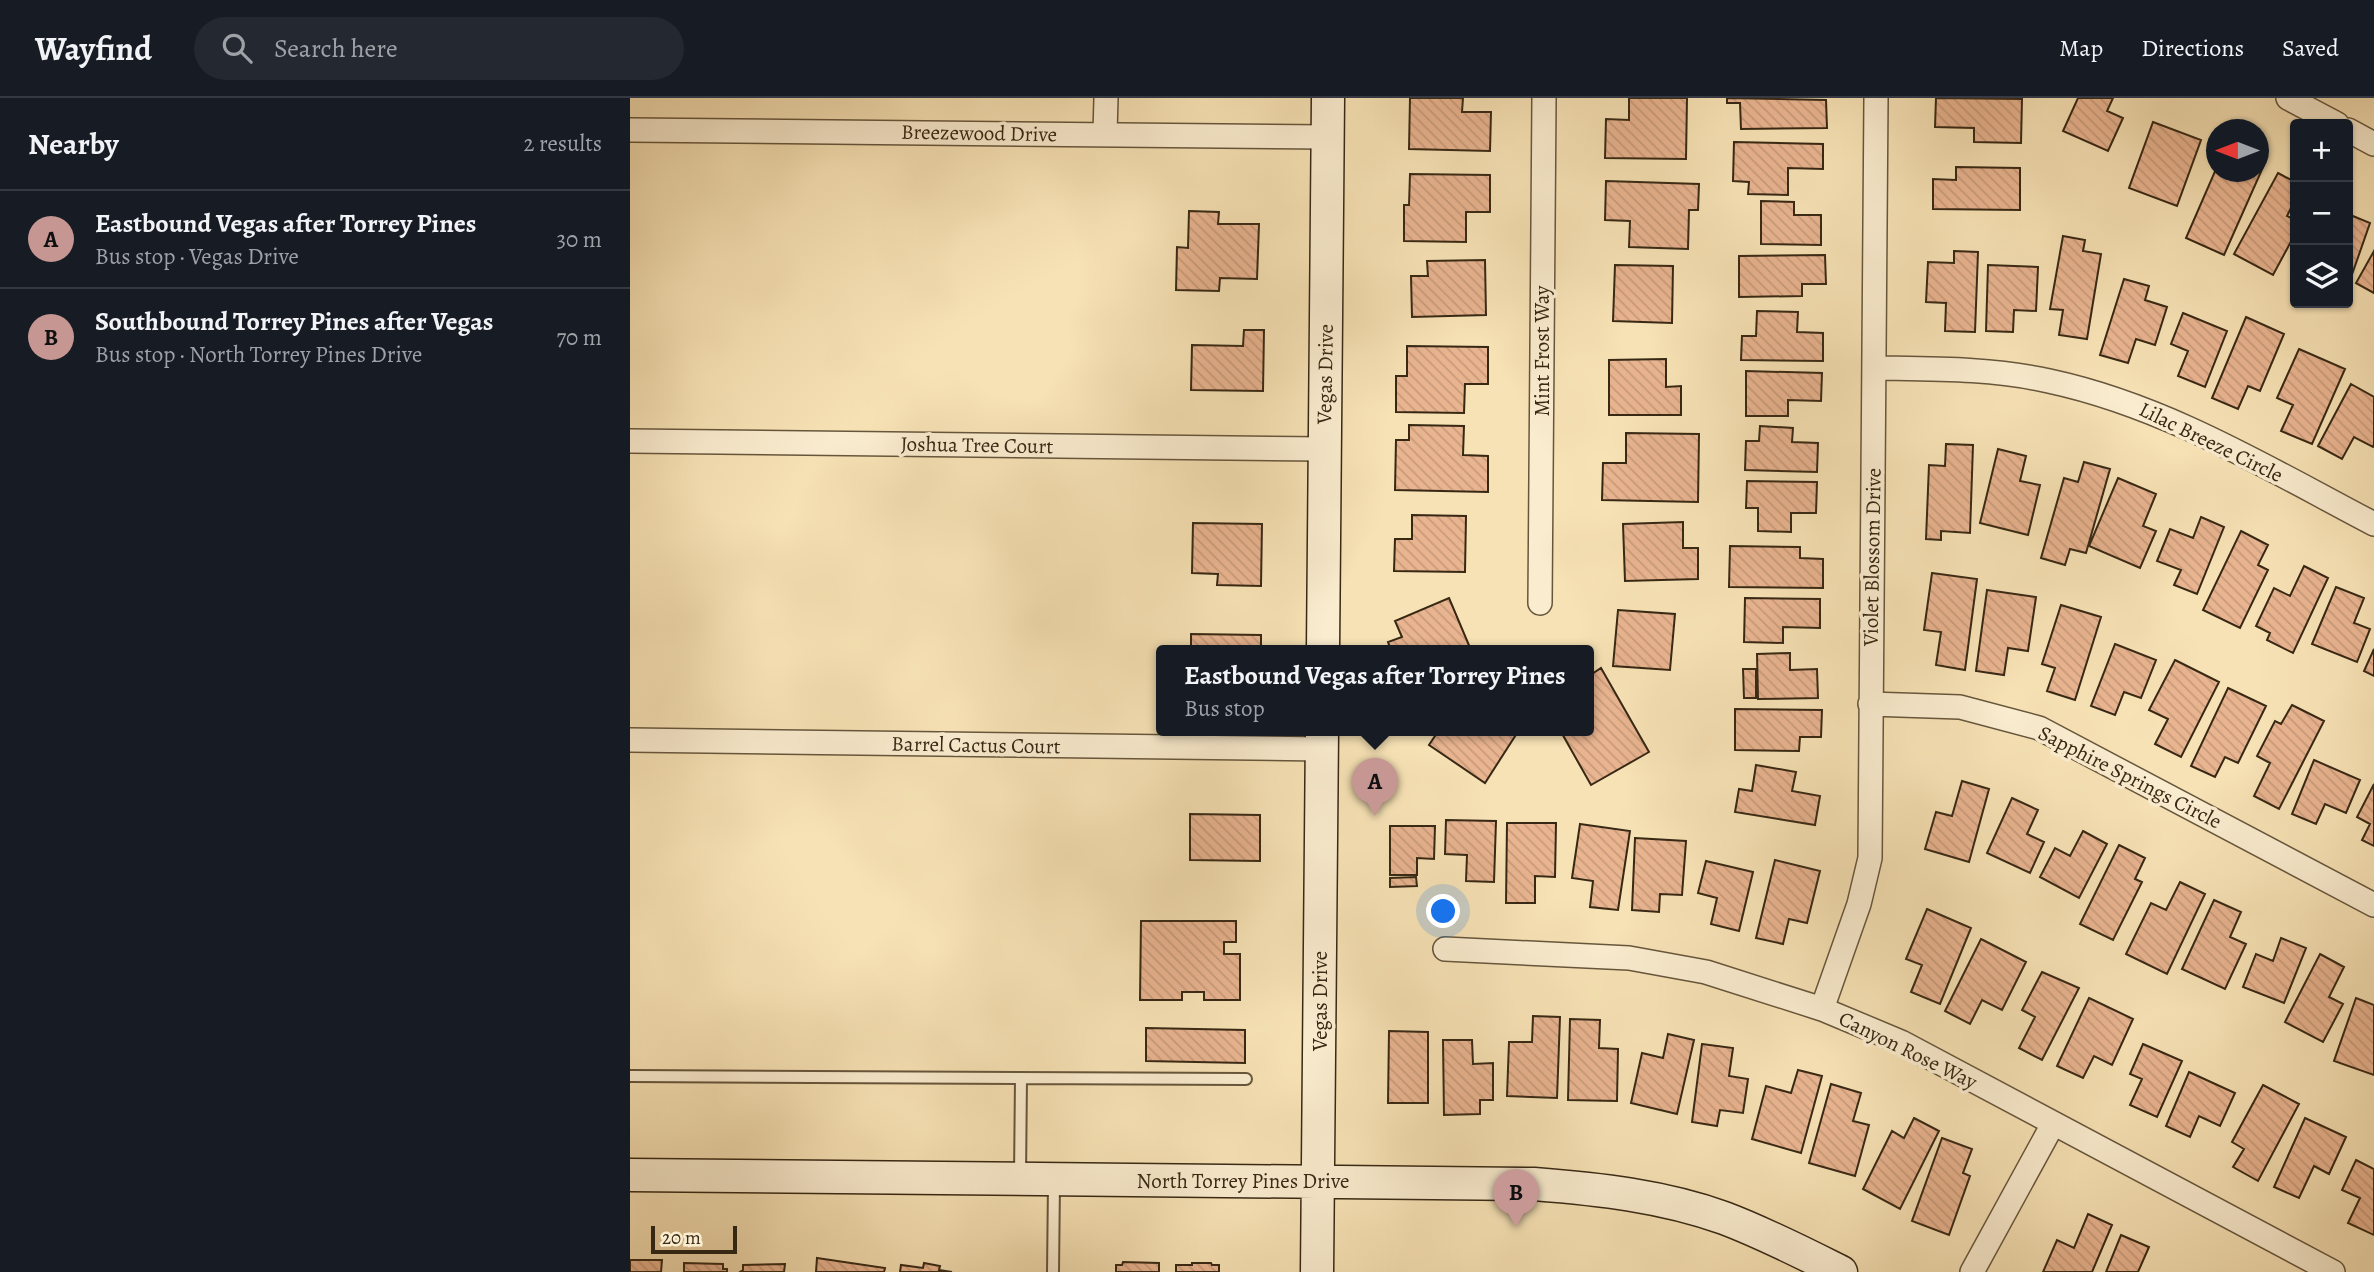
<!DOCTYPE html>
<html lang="en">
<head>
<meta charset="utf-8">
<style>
  body { margin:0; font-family:Alegreya,serif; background:#242831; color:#f1f3f6 }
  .controls { position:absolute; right:21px; top:21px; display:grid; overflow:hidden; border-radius:7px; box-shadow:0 2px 5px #0004 }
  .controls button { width:63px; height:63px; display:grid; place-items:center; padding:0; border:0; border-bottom:2px solid #363941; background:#171b24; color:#f1f3f6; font:35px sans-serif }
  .compass { position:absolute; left:1576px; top:21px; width:63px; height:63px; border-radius:50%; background:#171b24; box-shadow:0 2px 5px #0004; rotate:270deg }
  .scale { position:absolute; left:21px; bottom:18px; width:86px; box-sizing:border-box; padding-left:7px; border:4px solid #372814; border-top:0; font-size:19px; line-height:24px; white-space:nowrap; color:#372814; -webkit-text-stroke:5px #faeccf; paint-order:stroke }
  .you { position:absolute; left:814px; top:814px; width:24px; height:24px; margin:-18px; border:5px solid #fff; border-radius:50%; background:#1a73e8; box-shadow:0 0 0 10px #1a73e833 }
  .badge { display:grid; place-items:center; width:46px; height:46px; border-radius:50%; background:#c59692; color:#111; font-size:23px; font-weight:700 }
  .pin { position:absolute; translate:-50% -58px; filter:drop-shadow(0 2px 4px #0008) }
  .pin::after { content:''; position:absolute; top:37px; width:24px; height:21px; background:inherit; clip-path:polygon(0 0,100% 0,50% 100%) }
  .popup { position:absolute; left:526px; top:547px; width:438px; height:91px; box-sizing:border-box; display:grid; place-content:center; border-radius:7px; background:#171b24; filter:drop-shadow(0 2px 5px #0005); font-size:23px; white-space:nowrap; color:#9ea1a6 }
  .popup b { font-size:26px; color:#f1f3f6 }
  .popup::after { content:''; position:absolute; left:50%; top:100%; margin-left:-14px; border:14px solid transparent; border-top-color:#171b24 }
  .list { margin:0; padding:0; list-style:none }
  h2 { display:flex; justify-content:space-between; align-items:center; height:91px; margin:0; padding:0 28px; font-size:30px }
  h2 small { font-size:23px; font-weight:400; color:#9ea1a6 }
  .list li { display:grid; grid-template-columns:46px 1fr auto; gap:21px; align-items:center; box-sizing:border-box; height:98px; padding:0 28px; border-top:2px solid #363941 }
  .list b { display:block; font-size:26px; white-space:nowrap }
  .list p { margin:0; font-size:23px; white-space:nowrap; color:#9ea1a6 }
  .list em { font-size:23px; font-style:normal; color:#9ea1a6 }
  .icon { flex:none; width:38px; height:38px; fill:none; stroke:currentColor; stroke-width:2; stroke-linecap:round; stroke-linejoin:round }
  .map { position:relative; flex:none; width:1744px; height:1174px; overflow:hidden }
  header { display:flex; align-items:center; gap:42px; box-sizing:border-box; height:98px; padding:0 35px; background:#171b24; border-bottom:2px solid #363941 }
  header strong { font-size:33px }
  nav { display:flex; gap:38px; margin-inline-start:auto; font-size:24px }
  .search { width:490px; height:63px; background:#242831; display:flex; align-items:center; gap:18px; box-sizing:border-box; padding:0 24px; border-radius:38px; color:#9ea1a6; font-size:26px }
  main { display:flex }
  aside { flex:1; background:#171b24 }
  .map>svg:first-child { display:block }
  .building { fill:url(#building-back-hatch); stroke:#372814; stroke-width:2 }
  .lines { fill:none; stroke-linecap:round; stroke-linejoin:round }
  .service-casing { stroke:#67563c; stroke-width:14 }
  .minor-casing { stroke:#67563c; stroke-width:26 }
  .secondary-casing { stroke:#372814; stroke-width:35 }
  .service { stroke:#faeccf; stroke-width:10 }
  .minor { stroke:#faeccf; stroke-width:23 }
  .secondary { stroke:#faeccf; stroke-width:32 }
  .labels { text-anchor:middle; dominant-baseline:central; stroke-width:7; stroke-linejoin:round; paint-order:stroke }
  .street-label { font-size:21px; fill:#372814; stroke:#faeccf }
</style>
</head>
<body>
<header>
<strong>Wayfind</strong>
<div class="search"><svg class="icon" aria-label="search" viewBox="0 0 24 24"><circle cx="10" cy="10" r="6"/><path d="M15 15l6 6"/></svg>Search here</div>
<nav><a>Map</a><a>Directions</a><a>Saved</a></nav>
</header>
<main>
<aside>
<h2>Nearby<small>2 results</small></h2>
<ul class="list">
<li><span class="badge">A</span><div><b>Eastbound Vegas after Torrey Pines</b><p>Bus stop · Vegas Drive</p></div><em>30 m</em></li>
<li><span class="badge">B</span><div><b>Southbound Torrey Pines after Vegas</b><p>Bus stop · North Torrey Pines Drive</p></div><em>70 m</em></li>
</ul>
</aside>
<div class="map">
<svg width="1744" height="1174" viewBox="0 0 1744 1174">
  <defs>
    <pattern id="building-back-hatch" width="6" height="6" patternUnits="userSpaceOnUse" patternTransform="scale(1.75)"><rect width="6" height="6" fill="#e9b490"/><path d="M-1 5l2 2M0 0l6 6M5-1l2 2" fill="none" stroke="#c89b7b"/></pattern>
  </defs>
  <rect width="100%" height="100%" fill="#f7e2b5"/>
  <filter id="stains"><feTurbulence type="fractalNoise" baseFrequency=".00286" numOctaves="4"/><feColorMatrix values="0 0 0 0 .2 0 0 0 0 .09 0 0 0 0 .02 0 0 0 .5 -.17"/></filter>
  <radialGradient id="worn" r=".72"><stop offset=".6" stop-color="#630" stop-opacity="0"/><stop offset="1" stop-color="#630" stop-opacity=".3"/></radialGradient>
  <path class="building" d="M 780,0 L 833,0 L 832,14 L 861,14 L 860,53 L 779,51 Z
    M 999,0 L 1057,0 L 1056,61 L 975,60 L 976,21 L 999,22 Z
    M 1097,0 L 1196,2 L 1197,30 L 1111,31 L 1110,5 L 1097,5 Z
    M 1306,0 L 1392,1 L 1391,45 L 1344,44 L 1344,30 L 1305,29 Z
    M 1448,0 L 1483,0 L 1477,13 L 1493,20 L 1478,53 L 1433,33 Z
    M 1523,24 L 1571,42 L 1547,108 L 1499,90 Z
    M 1104,44 L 1193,46 L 1193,71 L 1158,70 L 1158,97 L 1118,96 L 1119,84 L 1103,83 Z
    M 1629,65 L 1634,67 L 1594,157 L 1556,140 L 1586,71 L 1587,74 L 1598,76 L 1599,74 L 1629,74 Z
    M 1326,69 L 1390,70 L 1390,112 L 1303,111 L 1303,81 L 1326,82 Z
    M 1648,75 L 1665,84 L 1665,102 L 1657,118 L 1665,122 L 1665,136 L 1643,177 L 1604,156 Z
    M 780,76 L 860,77 L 860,114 L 836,114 L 836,144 L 774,143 L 774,107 L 779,107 Z
    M 976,83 L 1069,86 L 1068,112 L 1059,112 L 1058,151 L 999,149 L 1000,123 L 975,122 Z
    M 1131,103 L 1164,104 L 1164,117 L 1191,117 L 1191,147 L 1131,146 Z
    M 559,113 L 589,114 L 588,126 L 629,126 L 627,181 L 590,180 L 589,193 L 546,192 L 547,149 L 558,150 Z
    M 1718,116 L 1740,125 L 1718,188 Z
    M 1433,138 L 1455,142 L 1453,153 L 1471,156 L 1457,241 L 1429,237 L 1433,212 L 1420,211 Z
    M 1324,153 L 1348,154 L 1345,234 L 1315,233 L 1316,205 L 1296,204 L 1298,164 L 1324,165 Z
    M 1744,153 L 1744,195 L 1726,185 Z
    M 1195,157 L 1196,186 L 1172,186 L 1172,198 L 1109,199 L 1109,158 Z
    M 855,162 L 856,217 L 782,219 L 781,178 L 798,178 L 797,163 Z
    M 985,167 L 1043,168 L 1042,225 L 983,223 Z
    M 1358,167 L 1408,169 L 1406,213 L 1384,212 L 1383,234 L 1356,233 Z
    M 1494,181 L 1519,188 L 1515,202 L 1537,209 L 1525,247 L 1506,241 L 1498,265 L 1470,257 Z
    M 1127,213 L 1168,214 L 1167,234 L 1193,235 L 1193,263 L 1111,262 L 1112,238 L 1126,238 Z
    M 1553,215 L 1597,233 L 1575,289 L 1548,278 L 1558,253 L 1541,246 Z
    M 1616,219 L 1654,236 L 1630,293 L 1618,288 L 1608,311 L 1582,300 Z
    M 614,232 L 634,232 L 633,293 L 561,292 L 562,247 L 613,248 Z
    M 777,248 L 858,249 L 858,286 L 835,286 L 834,315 L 766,314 L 766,278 L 777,278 Z
    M 1669,251 L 1715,271 L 1682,346 L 1651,333 L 1663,307 L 1647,300 Z
    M 1036,261 L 1036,289 L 1051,288 L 1051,317 L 979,317 L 979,262 Z
    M 1116,273 L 1192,275 L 1191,303 L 1158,302 L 1158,318 L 1116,318 Z
    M 1721,286 L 1744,299 L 1744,347 L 1743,349 L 1724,339 L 1712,361 L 1688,348 Z
    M 779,327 L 834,328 L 833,357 L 858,358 L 858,394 L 765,392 L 766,342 L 779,342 Z
    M 1130,328 L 1163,330 L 1162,344 L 1188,345 L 1187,374 L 1115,372 L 1116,343 L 1129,343 Z
    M 996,335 L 1069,336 L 1068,404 L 972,402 L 973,365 L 996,365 Z
    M 1316,346 L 1343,347 L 1340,435 L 1311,433 L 1311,442 L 1296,441 L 1299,367 L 1315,368 Z
    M 1368,351 L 1396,358 L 1390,383 L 1410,387 L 1398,437 L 1350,425 Z
    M 1454,364 L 1480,371 L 1456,455 L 1440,451 L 1435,467 L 1411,460 L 1434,380 L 1448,384 Z
    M 1488,380 L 1526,396 L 1513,428 L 1526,433 L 1510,470 L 1459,448 Z
    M 1117,383 L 1187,384 L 1186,415 L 1161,415 L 1161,434 L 1128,433 L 1128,410 L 1116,410 Z
    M 782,417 L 836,418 L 835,474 L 764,473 L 765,441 L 782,441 Z
    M 1571,419 L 1594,429 L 1567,496 L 1544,487 L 1551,472 L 1527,463 L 1540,431 L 1563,440 Z
    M 1053,424 L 1053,450 L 1068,450 L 1068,481 L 995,483 L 993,426 Z
    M 563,425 L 632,426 L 631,488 L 587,487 L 588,476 L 562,475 Z
    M 1611,433 L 1638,447 L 1628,467 L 1638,472 L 1610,530 L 1573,512 Z
    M 1100,448 L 1170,449 L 1170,460 L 1193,461 L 1193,490 L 1099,489 Z
    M 1674,468 L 1698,480 L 1663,555 L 1637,542 L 1640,535 L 1626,528 L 1644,490 L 1660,498 Z
    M 1302,475 L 1347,481 L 1335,572 L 1306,567 L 1311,534 L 1294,532 Z
    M 1706,489 L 1734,500 L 1724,525 L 1740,531 L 1727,564 L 1682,546 Z
    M 1357,492 L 1406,499 L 1398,553 L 1378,550 L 1374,577 L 1346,573 Z
    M 819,500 L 841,552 L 761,552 L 758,544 L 772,539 L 765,523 Z
    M 1115,500 L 1190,501 L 1190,530 L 1153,529 L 1153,545 L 1114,544 Z
    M 1431,507 L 1471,519 L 1445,602 L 1417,593 L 1425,570 L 1412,566 Z
    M 988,512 L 1045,516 L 1040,572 L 983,568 Z
    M 561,536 L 631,537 L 631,552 L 561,552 Z
    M 1485,546 L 1526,562 L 1511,600 L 1494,594 L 1485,617 L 1461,608 Z
    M 1744,551 L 1744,578 L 1734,573 Z
    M 1160,555 L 1160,572 L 1187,571 L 1188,600 L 1128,601 L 1127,556 Z
    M 1545,562 L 1589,584 L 1551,659 L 1525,646 L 1538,621 L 1519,612 Z
    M 971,570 L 1019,654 L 961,687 L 930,632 L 959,632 L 959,578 Z
    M 1113,571 L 1126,571 L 1126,600 L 1114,600 Z
    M 1598,590 L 1636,608 L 1608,665 L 1595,659 L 1585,679 L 1561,668 Z
    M 1662,607 L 1694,623 L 1649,711 L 1624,698 L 1640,665 L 1627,658 L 1645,623 L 1651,626 Z
    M 1105,611 L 1192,612 L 1191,639 L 1170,639 L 1169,653 L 1105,652 Z
    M 809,632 L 889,632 L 855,685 L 799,647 Z
    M 1684,662 L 1730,682 L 1716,715 L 1695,706 L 1686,726 L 1662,716 Z
    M 1126,667 L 1166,674 L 1162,693 L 1190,698 L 1185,727 L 1105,714 L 1109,691 L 1122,693 Z
    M 1332,683 L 1359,691 L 1339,764 L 1295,751 L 1306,714 L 1322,718 Z
    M 1744,686 L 1744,748 L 1732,742 L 1740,726 L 1727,719 Z
    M 1382,700 L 1408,712 L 1397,736 L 1414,744 L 1400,775 L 1357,755 Z
    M 560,716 L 630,717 L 630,763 L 560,762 Z
    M 816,722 L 866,723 L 864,784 L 836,783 L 837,757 L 815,756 Z
    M 877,725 L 926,725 L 925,779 L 905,778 L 905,805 L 876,805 Z
    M 950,726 L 1000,733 L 988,812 L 960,809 L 963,783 L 942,780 Z
    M 760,728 L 805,728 L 804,761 L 787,760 L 787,777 L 760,777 Z
    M 1453,733 L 1477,746 L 1449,800 L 1410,779 L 1425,750 L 1440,758 Z
    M 1005,740 L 1056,743 L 1052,797 L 1030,796 L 1029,814 L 1002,812 Z
    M 1489,747 L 1515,760 L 1505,781 L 1512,784 L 1483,842 L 1450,826 Z
    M 1145,762 L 1190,773 L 1177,825 L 1159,821 L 1153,846 L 1126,840 Z
    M 1076,763 L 1123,774 L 1109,833 L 1081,826 L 1087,800 L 1068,795 Z
    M 786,779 L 787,788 L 760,789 L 760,780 Z
    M 1550,784 L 1575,796 L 1537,876 L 1496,856 L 1521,805 L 1536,812 Z
    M 1584,802 L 1611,814 L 1600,839 L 1616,846 L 1595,891 L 1552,871 Z
    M 1297,811 L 1341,830 L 1310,906 L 1281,894 L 1292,867 L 1276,861 Z
    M 511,823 L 606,823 L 606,844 L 594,844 L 594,856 L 610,856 L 610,902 L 574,902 L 574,894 L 552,894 L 552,902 L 510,902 Z
    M 1651,840 L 1676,850 L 1654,905 L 1613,889 L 1626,856 L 1643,863 Z
    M 1351,841 L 1396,864 L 1372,912 L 1352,902 L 1340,926 L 1315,913 Z
    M 1690,856 L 1714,869 L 1699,899 L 1713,906 L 1693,944 L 1655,924 Z
    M 1412,874 L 1449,890 L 1412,962 L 1389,950 L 1405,919 L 1392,912 Z
    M 1459,900 L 1503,921 L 1482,967 L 1464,958 L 1453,980 L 1427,968 Z
    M 1726,900 L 1744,907 L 1744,977 L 1704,963 Z
    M 903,918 L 930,919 L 927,1000 L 877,998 L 879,944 L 902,944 Z
    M 940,921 L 970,922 L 969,950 L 988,951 L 987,1003 L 938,1002 Z
    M 516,930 L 615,932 L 615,965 L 516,963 Z
    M 759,933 L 798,934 L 798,1005 L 758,1005 Z
    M 1038,936 L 1064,942 L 1047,1016 L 1001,1005 L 1012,955 L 1033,960 Z
    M 813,942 L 842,942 L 843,966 L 863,965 L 863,1002 L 850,1002 L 850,1016 L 814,1017 Z
    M 1072,946 L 1103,950 L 1099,978 L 1118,981 L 1113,1015 L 1090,1012 L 1087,1028 L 1062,1024 Z
    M 1513,946 L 1552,963 L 1527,1019 L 1500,1007 L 1512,981 L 1500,976 Z
    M 1168,972 L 1192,978 L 1171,1055 L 1122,1041 L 1136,988 L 1161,995 Z
    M 1559,974 L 1605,995 L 1590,1028 L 1569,1018 L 1560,1039 L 1536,1028 Z
    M 1201,986 L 1231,995 L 1223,1023 L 1239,1027 L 1225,1078 L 1179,1065 Z
    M 1633,987 L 1669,1006 L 1628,1083 L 1603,1069 L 1614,1051 L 1602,1044 Z
    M 1284,1020 L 1309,1033 L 1270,1111 L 1233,1091 L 1262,1033 L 1274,1040 Z
    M 1675,1020 L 1716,1039 L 1699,1076 L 1684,1068 L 1669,1100 L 1644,1089 Z
    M 1312,1040 L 1342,1051 L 1333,1075 L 1340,1078 L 1319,1137 L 1282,1123 Z
    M 1726,1062 L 1744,1071 L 1744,1137 L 1718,1125 L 1730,1100 L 1712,1092 Z
    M 1458,1116 L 1482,1127 L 1462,1174 L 1413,1174 L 1427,1142 L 1444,1150 Z
    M 1491,1137 L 1519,1149 L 1508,1174 L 1476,1174 Z
    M 187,1160 L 255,1170 L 254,1174 L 186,1174 Z
    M 0,1162 L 32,1162 L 31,1174 L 0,1174 Z
    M 493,1164 L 529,1165 L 529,1174 L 486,1174 L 486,1167 L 492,1167 Z
    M 54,1165 L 93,1166 L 93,1171 L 97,1171 L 97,1174 L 54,1174 Z
    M 294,1165 L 310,1168 L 309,1172 L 322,1174 L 270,1174 L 271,1167 L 293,1170 Z
    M 562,1165 L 581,1165 L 582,1167 L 589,1167 L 589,1174 L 546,1174 L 546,1167 L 562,1167 Z
    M 155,1166 L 154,1174 L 110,1174 L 113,1172 L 113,1167 Z"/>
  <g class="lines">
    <defs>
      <path id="service" d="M 0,978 L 616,981
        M 390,1078 L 391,980
        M 423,1174 L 424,1085"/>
      <path id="minor" d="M 1658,0 L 1707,26
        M 0,32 L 697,39
        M 1718,32 L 1744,46
        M 475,36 L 476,0
        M 1244,270 C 1302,271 1361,270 1419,283 C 1536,308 1639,371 1744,426
        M 0,343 L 694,351
        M 910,505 L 914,0
        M 1240,606 L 1330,609 L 1409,630 L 1744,807
        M 0,642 L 692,651
        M 815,851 L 999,860 L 1076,874 L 1192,911 L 1271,944 L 1703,1174
        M 1192,911 L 1229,806 L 1240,760 L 1246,0
        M 1342,1174 L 1423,1026"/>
      <path id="secondary" d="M 693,552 L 698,0
        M 0,1077 L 904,1086 C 968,1091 1033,1098 1094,1120 C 1134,1135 1173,1155 1211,1174
        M 687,1174 L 692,632"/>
    </defs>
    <use href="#service" class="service-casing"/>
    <use href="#minor" class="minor-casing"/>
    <use href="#secondary" class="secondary-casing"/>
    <use href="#service" class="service"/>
    <use href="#minor" class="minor"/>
    <use href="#secondary" class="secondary"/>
  </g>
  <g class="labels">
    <g class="street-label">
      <text transform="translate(349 35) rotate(1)">Breezewood Drive</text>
      <text transform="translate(912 253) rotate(-90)">Mint Frost Way</text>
      <text transform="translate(695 276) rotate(-89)">Vegas Drive</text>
      <text transform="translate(1581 344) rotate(26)">Lilac Breeze Circle</text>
      <text transform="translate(347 347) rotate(1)">Joshua Tree Court</text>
      <text transform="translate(1242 459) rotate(-89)">Violet Blossom Drive</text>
      <text transform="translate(346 647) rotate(1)">Barrel Cactus Court</text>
      <text transform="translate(1500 679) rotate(27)">Sapphire Springs Circle</text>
      <text transform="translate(690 903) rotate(-90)">Vegas Drive</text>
      <text transform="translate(1278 952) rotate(26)">Canyon Rose Way</text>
      <text x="613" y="1083">North Torrey Pines Drive</text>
    </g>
  </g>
  <rect width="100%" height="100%" filter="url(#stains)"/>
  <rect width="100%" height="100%" fill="url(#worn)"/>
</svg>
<div class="controls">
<button>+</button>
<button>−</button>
<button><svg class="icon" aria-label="layers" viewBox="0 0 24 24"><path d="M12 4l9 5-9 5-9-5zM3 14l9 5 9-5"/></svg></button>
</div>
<svg class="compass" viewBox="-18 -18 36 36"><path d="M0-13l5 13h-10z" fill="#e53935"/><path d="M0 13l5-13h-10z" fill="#9ea1a6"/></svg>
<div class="scale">20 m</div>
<div class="you"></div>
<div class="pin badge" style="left:745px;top:718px">A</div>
<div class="popup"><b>Eastbound Vegas after Torrey Pines</b>Bus stop</div>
<div class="pin badge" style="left:886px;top:1129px">B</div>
</div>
</main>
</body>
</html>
